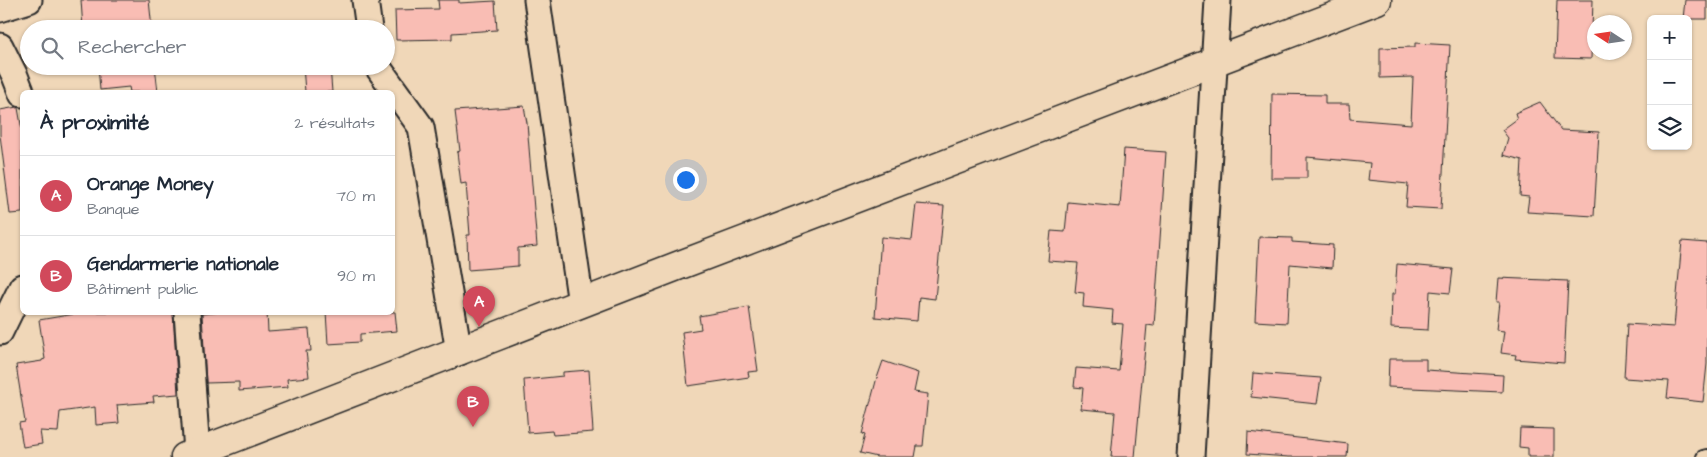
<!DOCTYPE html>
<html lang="fr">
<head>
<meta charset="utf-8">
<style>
  body { margin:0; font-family:"Architects Daughter",sans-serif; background:#f2f2f3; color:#1f2937 }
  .controls { position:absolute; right:15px; top:15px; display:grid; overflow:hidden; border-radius:8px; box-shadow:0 1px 4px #0004 }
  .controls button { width:45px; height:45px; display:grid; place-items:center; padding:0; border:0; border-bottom:1px solid #e0e1e3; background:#fff; color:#1f2937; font:25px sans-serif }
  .compass { position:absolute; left:1587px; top:15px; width:45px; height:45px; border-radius:50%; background:#fff; box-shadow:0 1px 4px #0004; rotate:282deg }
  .you { position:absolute; left:685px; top:179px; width:18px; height:18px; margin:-12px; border:4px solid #fff; border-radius:50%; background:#1a73e8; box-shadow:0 0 0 8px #1a73e833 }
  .badge { display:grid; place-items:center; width:32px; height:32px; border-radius:50%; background:#d1495b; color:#fff; font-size:16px; font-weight:700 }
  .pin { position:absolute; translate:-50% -41px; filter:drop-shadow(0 1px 2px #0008) }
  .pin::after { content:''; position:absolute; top:26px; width:18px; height:15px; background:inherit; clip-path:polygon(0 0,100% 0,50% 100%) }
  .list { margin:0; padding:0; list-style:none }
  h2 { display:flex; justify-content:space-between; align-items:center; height:65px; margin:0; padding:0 20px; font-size:21px }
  h2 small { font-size:16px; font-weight:400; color:#747a83 }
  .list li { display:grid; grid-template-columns:32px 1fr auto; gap:15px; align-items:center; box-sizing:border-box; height:80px; padding:0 20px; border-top:1px solid #e0e1e3 }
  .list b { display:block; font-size:19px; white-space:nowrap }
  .list p { margin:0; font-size:16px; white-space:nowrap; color:#747a83 }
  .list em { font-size:16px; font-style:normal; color:#747a83 }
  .icon { flex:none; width:28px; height:28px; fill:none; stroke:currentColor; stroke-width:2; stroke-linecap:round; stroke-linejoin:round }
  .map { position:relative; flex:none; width:1707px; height:457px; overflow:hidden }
  .search { position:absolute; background:#fff; box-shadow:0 1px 4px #0004; left:20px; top:20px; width:375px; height:55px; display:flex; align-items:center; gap:12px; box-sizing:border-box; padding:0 18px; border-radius:28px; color:#747a83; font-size:19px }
  .panel { position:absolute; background:#fff; box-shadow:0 1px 4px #0004; left:20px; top:90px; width:375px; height:225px; border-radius:8px }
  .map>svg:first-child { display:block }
  .building { fill:#f9bdb4; stroke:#2b2b2b }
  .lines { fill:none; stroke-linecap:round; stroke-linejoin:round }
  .lane-casing { stroke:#2b2b2b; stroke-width:16 }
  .street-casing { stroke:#2b2b2b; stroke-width:29 }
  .secondary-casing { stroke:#2b2b2b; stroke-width:31 }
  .lane { stroke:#f0d7b8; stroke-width:12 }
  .street { stroke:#f0d7b8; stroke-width:25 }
  .secondary { stroke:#f0d7b8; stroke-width:28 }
</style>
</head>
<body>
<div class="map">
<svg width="1707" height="457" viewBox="0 0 1707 457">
  <rect width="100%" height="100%" fill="#f0d7b8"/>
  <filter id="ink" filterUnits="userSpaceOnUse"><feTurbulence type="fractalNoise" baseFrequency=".02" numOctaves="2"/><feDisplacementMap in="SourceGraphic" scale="10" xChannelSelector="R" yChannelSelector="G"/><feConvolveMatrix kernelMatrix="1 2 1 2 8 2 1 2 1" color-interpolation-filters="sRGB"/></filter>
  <g filter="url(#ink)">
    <path class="building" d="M 81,0 L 149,0 L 152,29 L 83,29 Z
      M 438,0 L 459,0 L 459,3 L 495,1 L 497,30 L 452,33 L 452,39 L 396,40 L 395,10 L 439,9 Z
      M 1557,0 L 1593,0 L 1591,59 L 1555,58 Z
      M 1685,0 L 1707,0 L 1707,19 L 1683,19 Z
      M 1415,43 L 1450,45 L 1441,209 L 1406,207 L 1408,184 L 1368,180 L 1370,163 L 1307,157 L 1307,178 L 1271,178 L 1272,94 L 1325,95 L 1325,104 L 1349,104 L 1350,119 L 1411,124 L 1413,77 L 1380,78 L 1380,48 L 1415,47 Z
      M 98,66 L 155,66 L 158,92 L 130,92 L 129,87 L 100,90 Z
      M 303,66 L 330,66 L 332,92 L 305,92 Z
      M 1540,102 L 1561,130 L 1599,132 L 1594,216 L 1527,212 L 1529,197 L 1520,196 L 1522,160 L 1503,155 L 1508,138 L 1502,130 L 1517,119 L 1515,113 Z
      M 524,106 L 527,123 L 537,246 L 518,248 L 518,266 L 468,270 L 467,235 L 470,235 L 466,183 L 461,184 L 457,152 L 460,151 L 455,111 Z
      M 17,107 L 18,108 L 22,130 L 22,213 L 10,214 L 0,135 L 0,110 Z
      M 1124,149 L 1166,152 L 1154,326 L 1147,325 L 1135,457 L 1111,457 L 1115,412 L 1081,409 L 1083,388 L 1074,387 L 1076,368 L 1119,371 L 1123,324 L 1112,323 L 1113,310 L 1083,307 L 1084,293 L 1075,292 L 1078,263 L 1048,261 L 1051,231 L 1065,232 L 1068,202 L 1120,207 Z
      M 916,204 L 944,206 L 935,299 L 919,297 L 917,321 L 875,317 L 881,237 L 912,240 Z
      M 1259,237 L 1292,238 L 1292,242 L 1333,245 L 1332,268 L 1290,264 L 1287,323 L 1255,321 Z
      M 1682,241 L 1707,243 L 1707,364 L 1703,402 L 1667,398 L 1669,381 L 1624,378 L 1627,324 L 1674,327 Z
      M 1397,264 L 1453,269 L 1450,293 L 1430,291 L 1428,330 L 1391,328 L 1392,294 L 1395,294 Z
      M 1498,278 L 1568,281 L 1564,363 L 1515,359 L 1516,355 L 1501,353 L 1504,331 L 1496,330 L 1499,302 L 1496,302 Z
      M 749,307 L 758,371 L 748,372 L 749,377 L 688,386 L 682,332 L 701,329 L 699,316 Z
      M 86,312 L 173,312 L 178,394 L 153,396 L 154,402 L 117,405 L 119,423 L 96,425 L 95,407 L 60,412 L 58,432 L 40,431 L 42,444 L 23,447 L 19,423 L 25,422 L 16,365 L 42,361 L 42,360 L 45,359 L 39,320 Z
      M 222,312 L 267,312 L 268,332 L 309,329 L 311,351 L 306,351 L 309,377 L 287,379 L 288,387 L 239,391 L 239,382 L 206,383 L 202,314 Z
      M 326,312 L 395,312 L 397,331 L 360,334 L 360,342 L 328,344 Z
      M 1389,359 L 1426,359 L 1426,370 L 1503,375 L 1502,392 L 1388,387 Z
      M 883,361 L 918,373 L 914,392 L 928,394 L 923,446 L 917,446 L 915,457 L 877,457 L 860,453 L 865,435 L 862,434 L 876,381 Z
      M 589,370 L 593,432 L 553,435 L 552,431 L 528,433 L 524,380 L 563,376 L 563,372 Z
      M 1253,373 L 1321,378 L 1317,404 L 1251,397 Z
      M 1520,428 L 1554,429 L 1554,457 L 1528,457 L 1528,448 L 1519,447 Z
      M 1248,432 L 1348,444 L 1347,457 L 1289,457 L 1247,454 Z"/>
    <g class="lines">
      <defs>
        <path id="lane" d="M 1703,457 L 1707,456"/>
        <path id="street" d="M 365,0 L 369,29
          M 537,0 L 581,304
          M 0,9 L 29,0
          M 0,46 L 15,76 L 22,94
          M 377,66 L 421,127 L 459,352
          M 187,312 L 197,452
          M 0,332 L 22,287
          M 1191,457 L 1218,0"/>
        <path id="secondary" d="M 185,457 L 680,265 L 1377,0"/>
      </defs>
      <use href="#lane" class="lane-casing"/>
      <use href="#street" class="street-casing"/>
      <use href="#secondary" class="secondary-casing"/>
      <use href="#lane" class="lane"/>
      <use href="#street" class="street"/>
      <use href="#secondary" class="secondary"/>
    </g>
  </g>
</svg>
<div class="controls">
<button>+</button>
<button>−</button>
<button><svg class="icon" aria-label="layers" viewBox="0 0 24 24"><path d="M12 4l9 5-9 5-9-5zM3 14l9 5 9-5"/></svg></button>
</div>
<svg class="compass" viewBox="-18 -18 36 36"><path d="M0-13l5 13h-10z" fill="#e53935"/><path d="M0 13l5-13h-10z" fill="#747a83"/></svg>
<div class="you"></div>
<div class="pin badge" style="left:479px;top:327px">A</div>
<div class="pin badge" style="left:473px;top:427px">B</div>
<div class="search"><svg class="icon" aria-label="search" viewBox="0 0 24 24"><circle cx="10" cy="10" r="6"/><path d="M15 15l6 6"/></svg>Rechercher</div>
<section class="panel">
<h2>À proximité<small>2 résultats</small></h2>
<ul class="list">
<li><span class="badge">A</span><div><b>Orange Money</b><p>Banque</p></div><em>70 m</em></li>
<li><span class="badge">B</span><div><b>Gendarmerie nationale</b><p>Bâtiment public</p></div><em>90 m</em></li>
</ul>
</section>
</div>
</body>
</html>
